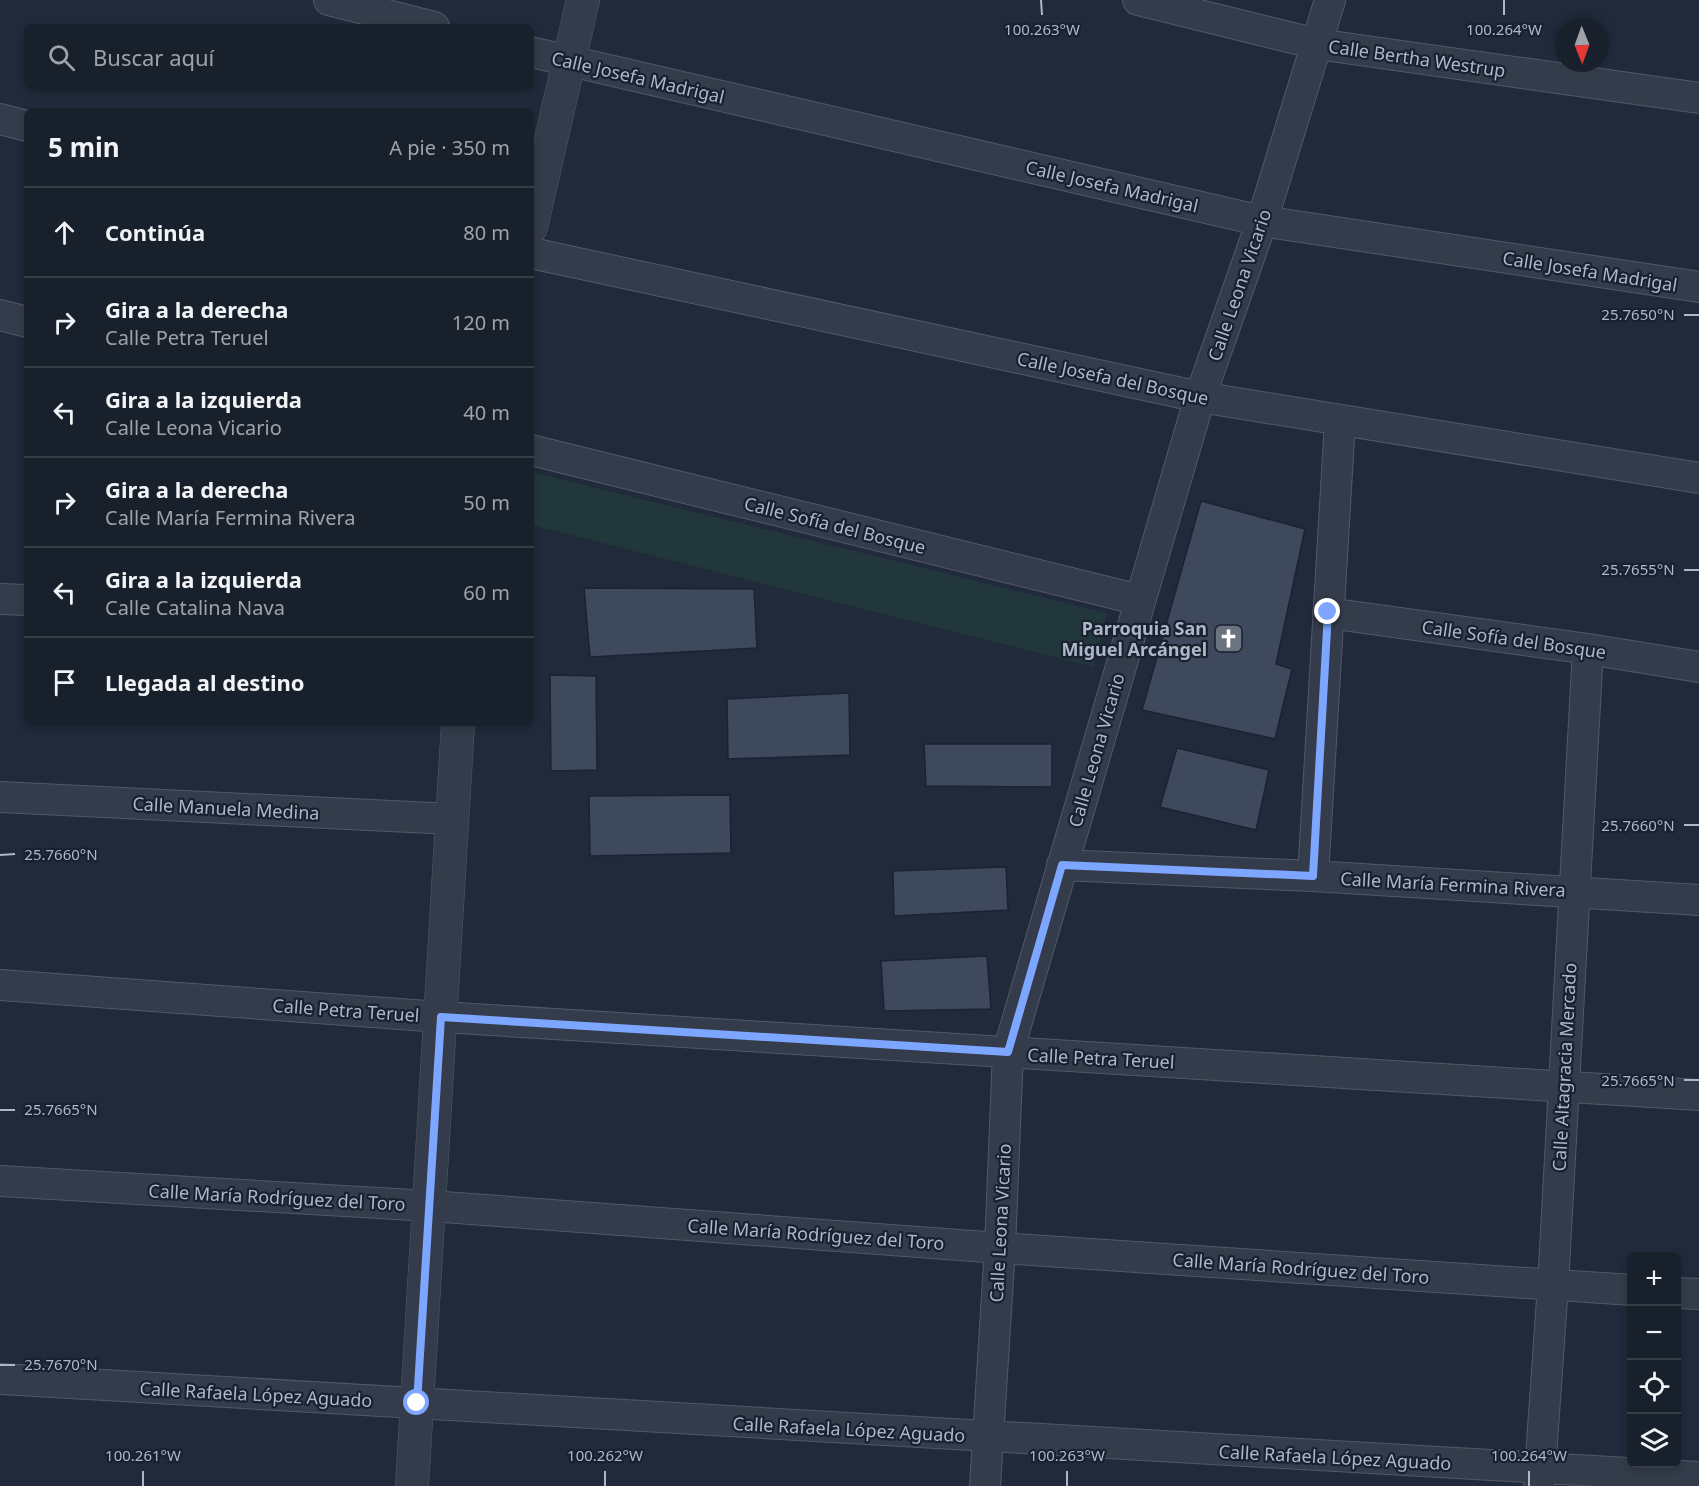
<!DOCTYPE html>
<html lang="es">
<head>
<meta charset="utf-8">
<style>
  body { margin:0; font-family:"Noto Sans",sans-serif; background:#252d38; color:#f1f3f6 }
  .controls { position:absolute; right:18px; bottom:18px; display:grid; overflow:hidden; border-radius:9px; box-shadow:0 3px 9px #0003 }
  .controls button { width:54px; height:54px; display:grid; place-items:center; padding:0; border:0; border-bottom:2px solid #363e48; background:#18202c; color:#f1f3f6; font:30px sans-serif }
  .compass { position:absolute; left:1555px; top:18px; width:54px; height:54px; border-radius:50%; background:#18202c; box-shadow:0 3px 9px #0003; rotate:179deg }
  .stop { position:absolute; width:18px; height:18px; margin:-14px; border:4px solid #7ca6ff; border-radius:50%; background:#fff }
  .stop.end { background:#7ca6ff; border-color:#fff; box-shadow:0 2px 6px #0008 }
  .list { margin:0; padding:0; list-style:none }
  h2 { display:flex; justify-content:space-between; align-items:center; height:78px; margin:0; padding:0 24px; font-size:26px }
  h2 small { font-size:20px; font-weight:400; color:#9fa3a9 }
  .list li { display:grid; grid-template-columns:39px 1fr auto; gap:18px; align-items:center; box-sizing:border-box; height:90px; padding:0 24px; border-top:2px solid #363e48 }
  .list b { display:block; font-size:22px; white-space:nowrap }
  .list p { margin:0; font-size:20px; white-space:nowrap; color:#9fa3a9 }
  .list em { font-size:20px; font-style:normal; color:#9fa3a9 }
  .icon { flex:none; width:33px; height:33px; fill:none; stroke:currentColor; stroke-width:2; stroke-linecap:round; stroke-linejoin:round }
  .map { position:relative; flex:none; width:1699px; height:1486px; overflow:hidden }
  .search { position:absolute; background:#18202c; box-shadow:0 3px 9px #0003; left:24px; top:24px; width:510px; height:66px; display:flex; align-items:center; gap:15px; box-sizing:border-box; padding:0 21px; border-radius:9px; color:#9fa3a9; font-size:22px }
  .panel { position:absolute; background:#18202c; box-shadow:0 3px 9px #0003; left:24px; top:108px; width:510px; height:618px; border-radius:9px }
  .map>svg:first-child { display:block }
  .green { fill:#22373c }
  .building { fill:#3e495d; stroke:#1b2332; stroke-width:1.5 }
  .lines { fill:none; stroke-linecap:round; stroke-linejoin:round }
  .minor-casing { stroke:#515969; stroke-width:32 }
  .tertiary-casing { stroke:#515969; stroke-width:34 }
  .minor { stroke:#343c4b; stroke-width:30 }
  .tertiary { stroke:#343c4b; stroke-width:33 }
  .route { stroke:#7ca6ff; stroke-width:8 }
  .ticks { fill:none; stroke:#aeb6c7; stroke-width:2 }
  .labels { text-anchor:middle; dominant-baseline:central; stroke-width:4.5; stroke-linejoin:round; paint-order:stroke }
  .street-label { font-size:18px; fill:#aeb6c7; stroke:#192130 }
  .poi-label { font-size:18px; font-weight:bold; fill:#aeb6c7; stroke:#192130; text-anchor:end }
  .ticks-label { font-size:15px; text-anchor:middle; fill:#aeb6c7; stroke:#192130; stroke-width:4.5; stroke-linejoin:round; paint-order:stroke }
</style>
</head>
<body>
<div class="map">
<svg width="1699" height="1486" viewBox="0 0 1699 1486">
  <rect width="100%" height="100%" fill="#202a3b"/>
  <path class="green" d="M 531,472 L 1107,613 L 1094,667 L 531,525 Z"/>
  <path class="building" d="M 1201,501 L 1305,529 L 1276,664 L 1292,669 L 1275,739 L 1142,710 Z
    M 584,588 L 754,589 L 757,648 L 590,657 Z
    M 550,675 L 596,676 L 597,770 L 551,771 Z
    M 849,693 L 850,755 L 728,759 L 727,699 Z
    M 924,744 L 1052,744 L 1052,787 L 926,786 Z
    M 1177,748 L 1269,770 L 1256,830 L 1160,807 Z
    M 730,795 L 731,853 L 590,856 L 589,796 Z
    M 1006,867 L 1008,910 L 894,916 L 893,871 Z
    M 987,956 L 991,1009 L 884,1011 L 881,961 Z"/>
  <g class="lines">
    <defs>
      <path id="minor" d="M 329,0 L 434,27
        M 1138,0 L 1317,44 L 1699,98
        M 531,52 L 1262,221 L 1699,287
        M 0,119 L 27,126
        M 531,253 L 1200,397 L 1699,478
        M 0,315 L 27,322
        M 531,450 L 1140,600
        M 0,599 L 27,600
        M 1328,613 L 1588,649 L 1699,667
        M 0,797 L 452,819
        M 1062,865 L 1313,876 L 1699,900
        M 1313,876 L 1340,421
        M 0,985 L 441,1017 L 1699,1095
        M 0,1181 L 430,1206 L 1000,1248 L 1632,1290
        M 1676,1293 L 1699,1294
        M 0,1379 L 1699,1477
        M 985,1486 L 1000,1248 L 1008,1052 L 1200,397 L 1262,221 L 1330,0
        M 1539,1486 L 1553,1285 L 1588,649"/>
      <path id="tertiary" d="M 531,227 L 583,0
        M 412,1486 L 458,723"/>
    </defs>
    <use href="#minor" class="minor-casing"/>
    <use href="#tertiary" class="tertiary-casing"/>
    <use href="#minor" class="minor"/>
    <use href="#tertiary" class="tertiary"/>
  </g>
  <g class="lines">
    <path class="route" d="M 417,1403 L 441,1017 L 1008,1052 L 1062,865 L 1313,876 L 1328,612"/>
  </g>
  <path class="ticks" d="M 1041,0 L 1042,15M 1504,0 L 1504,15M 1684,315 L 1699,315M 1684,570 L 1699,570M 1684,825 L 1699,825M 0,855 L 15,854M 1684,1080 L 1699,1080M 0,1110 L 15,1110M 0,1365 L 15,1365M 143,1471 L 143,1486M 605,1471 L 605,1486M 1067,1471 L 1067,1486M 1529,1471 L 1529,1486"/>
  <defs>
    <symbol id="church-square" viewBox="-11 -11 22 22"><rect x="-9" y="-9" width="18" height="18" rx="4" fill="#6b7280" stroke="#192130"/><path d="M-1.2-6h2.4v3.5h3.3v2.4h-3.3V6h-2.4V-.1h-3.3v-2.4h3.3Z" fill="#fff"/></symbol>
  </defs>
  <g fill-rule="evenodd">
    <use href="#church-square" x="1212" y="622" width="33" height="33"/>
  </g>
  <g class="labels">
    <g class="street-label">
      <text transform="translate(1417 58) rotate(8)">Calle Bertha Westrup</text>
      <text transform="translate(638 77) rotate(13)">Calle Josefa Madrigal</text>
      <text transform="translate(1112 186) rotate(13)">Calle Josefa Madrigal</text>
      <text transform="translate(1590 271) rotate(9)">Calle Josefa Madrigal</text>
      <text transform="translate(1239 285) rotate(-71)">Calle Leona Vicario</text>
      <text transform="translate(1113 378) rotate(12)">Calle Josefa del Bosque</text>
      <text transform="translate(835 525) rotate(14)">Calle Sofía del Bosque</text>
      <text transform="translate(1514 639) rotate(8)">Calle Sofía del Bosque</text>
      <text transform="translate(1096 750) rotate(-74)">Calle Leona Vicario</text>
      <text transform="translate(226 808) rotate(3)">Calle Manuela Medina</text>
      <text transform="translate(1453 884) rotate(3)">Calle María Fermina Rivera</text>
      <text transform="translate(346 1010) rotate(4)">Calle Petra Teruel</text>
      <text transform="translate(1101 1058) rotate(3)">Calle Petra Teruel</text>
      <text transform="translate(1564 1067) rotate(-87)">Calle Altagracia Mercado</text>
      <text transform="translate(277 1197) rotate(3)">Calle María Rodríguez del Toro</text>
      <text transform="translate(1000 1223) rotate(-87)">Calle Leona Vicario</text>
      <text transform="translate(816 1234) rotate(4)">Calle María Rodríguez del Toro</text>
      <text transform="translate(1301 1268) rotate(4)">Calle María Rodríguez del Toro</text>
      <text transform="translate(256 1394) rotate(3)">Calle Rafaela López Aguado</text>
      <text transform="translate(849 1429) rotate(3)">Calle Rafaela López Aguado</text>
      <text transform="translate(1335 1457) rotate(3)">Calle Rafaela López Aguado</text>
    </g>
    <g class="poi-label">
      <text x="1207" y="628">Parroquia San<tspan x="1207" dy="21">Miguel Arcángel</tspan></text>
    </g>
  </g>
  <g class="ticks-label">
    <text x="1042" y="35">100.263°W</text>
    <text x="1504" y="35">100.264°W</text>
    <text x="1638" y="320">25.7650°N</text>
    <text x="1638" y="575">25.7655°N</text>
    <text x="1638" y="831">25.7660°N</text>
    <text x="61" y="860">25.7660°N</text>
    <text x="1638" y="1086">25.7665°N</text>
    <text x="61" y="1115">25.7665°N</text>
    <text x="61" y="1370">25.7670°N</text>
    <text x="143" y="1461">100.261°W</text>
    <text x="605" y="1461">100.262°W</text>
    <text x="1067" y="1461">100.263°W</text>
    <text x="1529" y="1461">100.264°W</text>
  </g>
</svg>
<div class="controls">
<button>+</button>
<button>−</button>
<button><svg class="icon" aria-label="locate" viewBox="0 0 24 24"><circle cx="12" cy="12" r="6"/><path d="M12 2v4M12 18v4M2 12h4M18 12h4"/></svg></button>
<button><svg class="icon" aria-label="layers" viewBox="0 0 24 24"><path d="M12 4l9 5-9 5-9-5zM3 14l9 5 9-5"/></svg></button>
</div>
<svg class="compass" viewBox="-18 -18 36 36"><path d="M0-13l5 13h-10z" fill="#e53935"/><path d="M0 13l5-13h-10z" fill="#9fa3a9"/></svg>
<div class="stop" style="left:417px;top:1403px"></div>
<div class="stop end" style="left:1328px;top:612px"></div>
<div class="search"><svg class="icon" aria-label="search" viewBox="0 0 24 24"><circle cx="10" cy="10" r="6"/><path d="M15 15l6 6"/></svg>Buscar aquí</div>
<section class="panel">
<h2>5 min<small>A pie · 350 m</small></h2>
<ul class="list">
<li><svg class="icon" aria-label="ahead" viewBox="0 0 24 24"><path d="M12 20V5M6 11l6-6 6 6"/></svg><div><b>Continúa</b></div><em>80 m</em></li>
<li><svg class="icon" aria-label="right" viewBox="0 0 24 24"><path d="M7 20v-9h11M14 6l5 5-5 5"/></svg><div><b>Gira a la derecha</b><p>Calle Petra Teruel</p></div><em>120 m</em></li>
<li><svg class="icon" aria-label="left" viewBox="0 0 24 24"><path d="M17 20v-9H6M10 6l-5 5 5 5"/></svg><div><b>Gira a la izquierda</b><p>Calle Leona Vicario</p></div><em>40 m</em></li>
<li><svg class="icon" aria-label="right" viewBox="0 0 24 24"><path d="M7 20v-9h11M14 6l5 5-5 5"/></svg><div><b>Gira a la derecha</b><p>Calle María Fermina Rivera</p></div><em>50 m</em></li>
<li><svg class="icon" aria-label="left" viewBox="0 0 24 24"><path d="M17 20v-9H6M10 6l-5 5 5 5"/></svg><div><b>Gira a la izquierda</b><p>Calle Catalina Nava</p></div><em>60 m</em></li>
<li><svg class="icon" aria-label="arrive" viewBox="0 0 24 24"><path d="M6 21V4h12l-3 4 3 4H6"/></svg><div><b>Llegada al destino</b></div></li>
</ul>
</section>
</div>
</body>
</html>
